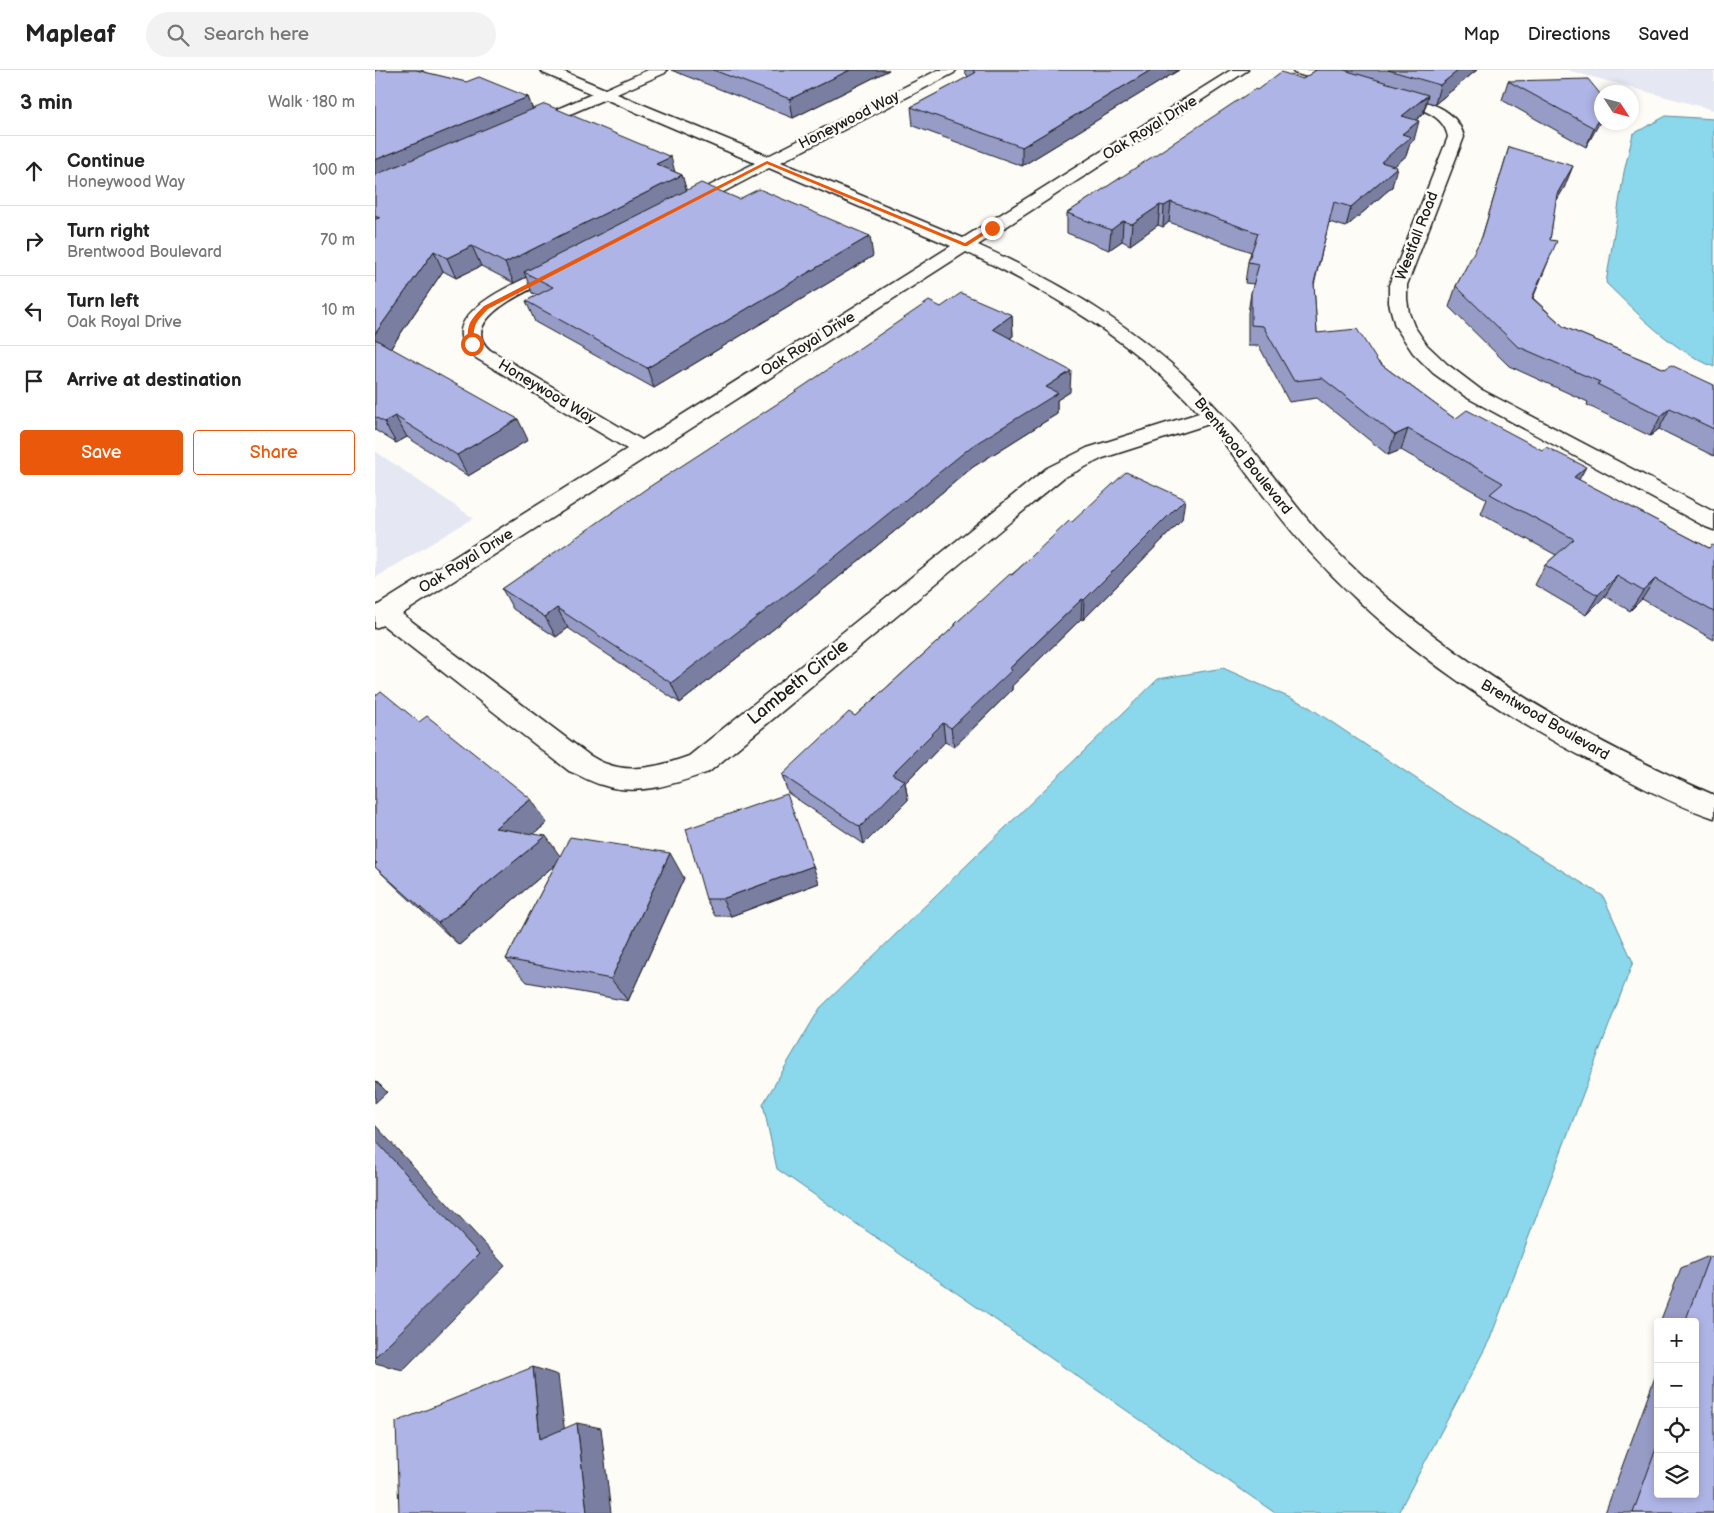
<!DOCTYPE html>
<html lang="en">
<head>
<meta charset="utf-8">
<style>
  body { margin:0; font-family:"Balsamiq Sans",sans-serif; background:#f2f2f2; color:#222 }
  .controls { position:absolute; right:15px; bottom:15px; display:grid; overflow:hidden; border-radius:5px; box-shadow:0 2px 8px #0003 }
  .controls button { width:45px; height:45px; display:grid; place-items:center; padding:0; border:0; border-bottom:1px solid #e0e0e0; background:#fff; color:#222; font:25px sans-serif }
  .compass { position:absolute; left:1219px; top:15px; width:45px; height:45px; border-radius:50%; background:#fff; box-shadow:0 2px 8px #0003; rotate:126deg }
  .stop { position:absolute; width:15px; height:15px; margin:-11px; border:4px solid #ea580c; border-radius:50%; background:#fff }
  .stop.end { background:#ea580c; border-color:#fff; box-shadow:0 1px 5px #0008 }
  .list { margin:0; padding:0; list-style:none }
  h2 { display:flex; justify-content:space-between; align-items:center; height:65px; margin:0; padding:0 20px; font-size:21px }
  h2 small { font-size:16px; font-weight:400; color:#767676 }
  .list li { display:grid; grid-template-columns:32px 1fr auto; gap:15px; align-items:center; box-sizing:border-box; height:70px; padding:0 20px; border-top:1px solid #e0e0e0 }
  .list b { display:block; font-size:19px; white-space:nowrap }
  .list p { margin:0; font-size:16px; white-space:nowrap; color:#767676 }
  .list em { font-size:16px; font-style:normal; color:#767676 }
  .actions { display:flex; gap:10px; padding:15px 20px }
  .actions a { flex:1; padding:11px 0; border:1px solid #ea580c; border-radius:5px; text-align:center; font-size:18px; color:#ea580c }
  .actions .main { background:#ea580c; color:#fff }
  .icon { flex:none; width:28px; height:28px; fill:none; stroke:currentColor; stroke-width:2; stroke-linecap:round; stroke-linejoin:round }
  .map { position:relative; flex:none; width:1339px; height:1443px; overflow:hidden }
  header { display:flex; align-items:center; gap:30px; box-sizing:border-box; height:70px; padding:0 25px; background:#fff; border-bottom:1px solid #e0e0e0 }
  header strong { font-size:24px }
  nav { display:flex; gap:28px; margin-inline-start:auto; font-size:18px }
  .search { width:350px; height:45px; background:#f2f2f2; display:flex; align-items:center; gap:12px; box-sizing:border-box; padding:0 18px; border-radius:28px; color:#767676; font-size:19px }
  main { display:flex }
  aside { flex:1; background:#fff }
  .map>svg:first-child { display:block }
  .built { fill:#e5e7f2 }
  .water { fill:#8bd7eb; stroke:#5f8c98 }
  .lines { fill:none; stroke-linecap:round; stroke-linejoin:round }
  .street-casing { stroke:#1c1c1c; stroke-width:3 }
  .street { fill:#fdfcf7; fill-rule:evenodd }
  .wall { fill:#969cc6; stroke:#1c1c1c }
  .shaded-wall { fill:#7a7fa1; stroke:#1c1c1c }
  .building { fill:#aeb5e6; stroke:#1c1c1c }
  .route { fill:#ea580c }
  .labels { text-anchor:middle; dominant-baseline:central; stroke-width:5; stroke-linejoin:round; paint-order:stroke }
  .far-street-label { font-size:15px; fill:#1c1c1c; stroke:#fdfcf7 }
  .street-label { font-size:18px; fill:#1c1c1c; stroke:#fdfcf7 }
</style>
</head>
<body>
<header>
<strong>Mapleaf</strong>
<div class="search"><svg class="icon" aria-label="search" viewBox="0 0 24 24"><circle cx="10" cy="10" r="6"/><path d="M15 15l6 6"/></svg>Search here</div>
<nav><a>Map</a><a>Directions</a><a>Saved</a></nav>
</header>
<main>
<aside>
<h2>3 min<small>Walk · 180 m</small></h2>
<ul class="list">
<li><svg class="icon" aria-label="ahead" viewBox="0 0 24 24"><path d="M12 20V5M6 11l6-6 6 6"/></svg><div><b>Continue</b><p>Honeywood Way</p></div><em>100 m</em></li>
<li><svg class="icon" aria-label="right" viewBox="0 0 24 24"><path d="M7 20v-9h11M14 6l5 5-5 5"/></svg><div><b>Turn right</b><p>Brentwood Boulevard</p></div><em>70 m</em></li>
<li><svg class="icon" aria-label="left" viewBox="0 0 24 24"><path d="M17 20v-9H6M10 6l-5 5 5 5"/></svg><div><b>Turn left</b><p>Oak Royal Drive</p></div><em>10 m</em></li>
<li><svg class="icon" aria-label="arrive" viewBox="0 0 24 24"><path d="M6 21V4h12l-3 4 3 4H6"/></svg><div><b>Arrive at destination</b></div></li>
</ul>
<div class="actions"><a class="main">Save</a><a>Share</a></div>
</aside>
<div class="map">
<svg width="1339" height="1443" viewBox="0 0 1339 1443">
  <rect width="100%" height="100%" fill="#fdfcf7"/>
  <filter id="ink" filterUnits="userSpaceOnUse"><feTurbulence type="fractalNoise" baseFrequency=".02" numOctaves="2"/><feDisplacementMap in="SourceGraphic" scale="10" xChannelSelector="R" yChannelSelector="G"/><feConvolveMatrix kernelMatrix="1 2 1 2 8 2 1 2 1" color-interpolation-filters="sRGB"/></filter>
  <g filter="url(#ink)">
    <path class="built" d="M 1192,0 L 1339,0 L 1339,40 Z
      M 0,381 L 98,448 L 0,508 Z"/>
    <path class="water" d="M 1291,46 L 1339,49 L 1339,297 C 1296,279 1264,245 1231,213 L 1249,102 L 1258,64 Z
      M 848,598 L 931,635 L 1073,730 L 1228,826 L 1258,892 L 1115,1269 L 1023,1443 L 900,1443 L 402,1099 L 388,1034 L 445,938 L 783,609 Z"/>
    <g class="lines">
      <defs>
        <path id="street" d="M 166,0 L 185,0 L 230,19 L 273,0 L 292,0 L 290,3 L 242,24 L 393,86 L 563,0 L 581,0 L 579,3 L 406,92 L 588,168 L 856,0 L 873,0 L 603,175 C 694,216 780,268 847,344 C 889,390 922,443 967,487 C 1074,591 1203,666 1339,725 L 1339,748 C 1308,738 1278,723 1249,708 C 1134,652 1021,577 935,482 C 898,442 868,396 834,354 L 728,388 L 688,408 L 334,702 C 299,714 263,727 227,715 C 215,712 205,705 194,701 L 8,555 L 0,558 L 0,537 L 252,379 L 101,288 C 95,282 87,275 86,266 C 81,234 159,205 182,194 L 188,193 L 194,194 L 197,198 L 194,202 C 172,212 77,247 115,280 L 267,370 L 576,176 L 394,98 L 312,141 L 300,141 L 298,137 L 300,133 L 380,93 L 230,29 L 158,60 L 148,60 L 145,57 L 148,54 L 217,24 L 168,3 ZM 591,182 C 678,223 759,272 824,343 L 712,378 L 672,398 L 314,686 C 290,695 257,704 232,694 C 225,692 220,688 214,685 L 27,544 Z
          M 917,0 L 939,0 L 977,12 L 979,15 L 977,18 L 972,19 L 919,3 Z
          M 1014,23 C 1042,30 1081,33 1089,67 L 1032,215 L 1032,229 L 1034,243 L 1039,256 L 1052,275 L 1072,294 L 1105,319 L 1339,442 L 1339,460 L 1331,457 L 1091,327 L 1058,303 L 1038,283 L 1020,256 L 1014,233 L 1014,215 L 1073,67 C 1068,39 1032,36 1009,30 L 1007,27 L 1009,24 Z"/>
      </defs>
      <use href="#street" class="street-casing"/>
      <use href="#street" class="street"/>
    </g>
    <path class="wall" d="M 0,0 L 48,0 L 48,2 L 153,27 L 158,40 L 307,105 L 311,120 L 498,186 L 279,318 L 160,252 L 151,231 L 163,225 L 157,223 L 151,207 L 139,213 L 106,196 L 81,208 L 68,201 L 16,278 L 153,370 L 93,406 L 32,367 L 21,373 L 0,360 Z
      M 296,0 L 514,0 L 418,48 Z
      M 589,0 L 804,0 L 647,96 L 538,56 L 536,37 L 593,7 Z
      M 941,0 L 1102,0 L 1060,34 L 1052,32 L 1048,44 L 1041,50 L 1039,70 L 1035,73 L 1031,86 L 1019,96 L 1017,117 L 971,157 L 954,152 L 939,215 L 942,263 L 1003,292 L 1080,349 L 1204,410 L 1334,478 L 1339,476 L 1339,570 L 1267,529 L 1255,541 L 1230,526 L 1211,545 L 1160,515 L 1170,495 L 1181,485 L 1106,444 L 1112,429 L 1026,380 L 1013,385 L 942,328 L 914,332 L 884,276 L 873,276 L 873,243 L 876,223 L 879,214 L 870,213 L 873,192 L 876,182 L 794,152 L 788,157 L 783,155 L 755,175 L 747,171 L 734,180 L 692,163 L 692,143 L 882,20 L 928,9 Z
      M 1133,11 L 1226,25 L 1226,49 L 1211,77 L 1127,30 Z
      M 1134,77 L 1190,116 L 1180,133 L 1175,170 L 1173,192 L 1158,228 L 1189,257 L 1290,299 L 1339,315 L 1339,386 L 1284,359 L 1275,366 L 1212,335 L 1213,332 L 1134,296 L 1074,237 L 1081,216 L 1106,170 Z
      M 566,237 L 637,245 L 638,266 L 635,268 L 695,322 L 682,330 L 682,344 L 598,397 L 454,515 L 305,633 L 193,558 L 181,567 L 138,539 L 127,519 Z
      M 807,450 L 708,550 L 706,549 L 637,616 L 637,620 L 579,677 L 570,672 L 530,713 L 533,730 L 489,774 L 413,723 L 407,705 L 480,646 L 580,556 L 580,554 L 697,452 Z
      M 0,626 L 44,652 L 172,753 L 159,764 L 185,786 L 309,808 L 253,931 L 152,912 L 131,889 L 181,794 L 84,875 L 22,818 L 0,797 Z
      M 444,813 L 356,846 L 340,846 L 331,829 Z
      M 1334,1186 L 1339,1443 L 1230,1443 L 1283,1299 L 1283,1424 L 1320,1424 L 1320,1252 L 1285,1252 L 1306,1198 Z
      M 1283,1258 L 1283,1272 L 1278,1269 Z"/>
    <path class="shaded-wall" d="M 475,0 L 514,0 L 418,48 L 415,29 Z
      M 776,0 L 804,0 L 647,96 L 647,77 Z
      M 1084,0 L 1102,0 L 1060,34 L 1065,15 Z
      M 1053,25 L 1048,44 L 1023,65 L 1027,46 Z
      M 153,27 L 160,46 L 0,114 L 0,90 Z
      M 1226,44 L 1226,49 L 1225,52 L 1211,77 L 1219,58 Z
      M 1044,51 L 1039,70 L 1035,73 L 1031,86 L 1001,112 L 1006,92 L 1027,64 Z
      M 296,87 L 301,106 L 281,94 Z
      M 1198,96 L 1190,116 L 1174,144 L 1182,124 Z
      M 1022,97 L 1017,117 L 971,157 L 976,137 Z
      M 307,105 L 313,125 L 149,202 L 151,207 L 139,213 L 130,193 Z
      M 796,132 L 794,152 L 788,157 L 789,136 Z
      M 785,135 L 783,155 L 755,175 L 757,154 Z
      M 748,151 L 747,171 L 734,180 L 736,160 Z
      M 495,166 L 498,186 L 279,318 L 272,298 Z
      M 97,176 L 106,196 L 81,208 L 72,188 Z
      M 59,181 L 68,201 L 9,288 L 0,272 L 0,264 Z
      M 637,245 L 638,266 L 619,279 L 618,259 Z
      M 696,301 L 695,322 L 682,330 L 682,344 L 598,397 L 454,515 L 305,633 L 296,613 L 671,317 Z
      M 1295,338 L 1284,359 L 1275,366 L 1286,346 Z
      M 20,346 L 32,367 L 21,373 L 9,352 Z
      M 143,349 L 153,370 L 93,406 L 82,385 Z
      M 1033,359 L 1026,380 L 1013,385 L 1020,365 Z
      M 1211,397 L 1200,417 L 1199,407 Z
      M 810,429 L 807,450 L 708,550 L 709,530 Z
      M 1242,506 L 1230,526 L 1211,545 L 1223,525 Z
      M 1280,509 L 1267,529 L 1255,541 L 1268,521 Z
      M 707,529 L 706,549 L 637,616 L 637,620 L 579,677 L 576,658 L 634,599 Z
      M 182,538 L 193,558 L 181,567 L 170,547 Z
      M 568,653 L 570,672 L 530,713 L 533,730 L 489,774 L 485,757 L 517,704 Z
      M 156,729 L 172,753 L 138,781 L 120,758 Z
      M 171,766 L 187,789 L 84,875 L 63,853 Z
      M 295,783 L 309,808 L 253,931 L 236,909 Z
      M 438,796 L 444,813 L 356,846 L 347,829 Z
      M 0,1010 L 12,1022 L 0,1033 Z
      M 0,1055 L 130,1196 L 28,1300 L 0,1293 Z
      M 158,1297 L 183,1305 L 191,1373 L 165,1369 Z
      M 202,1353 L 226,1358 L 236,1443 L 212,1443 Z"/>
    <path class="building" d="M 0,0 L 41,0 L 91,12 L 104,7 L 153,27 L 0,90 Z
      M 338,0 L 475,0 L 415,29 Z
      M 598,0 L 776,0 L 647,77 L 536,37 L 600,3 Z
      M 941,0 L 969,0 L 1053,25 L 1027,46 L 1044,51 L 1027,64 L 1036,67 L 1006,92 L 1022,97 L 976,137 L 959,132 L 939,213 L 942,263 L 982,259 L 1003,292 L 1080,349 L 1092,340 L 1167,380 L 1171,377 L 1211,397 L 1199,407 L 1334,478 L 1337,475 L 1339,476 L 1339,542 L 1280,509 L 1268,521 L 1242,506 L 1223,525 L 1170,495 L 1199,469 L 1115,424 L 1128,413 L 1033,359 L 1020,365 L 947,308 L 919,311 L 888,256 L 876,255 L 876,223 L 884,194 L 873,192 L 883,163 L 796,132 L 789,136 L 785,135 L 757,154 L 748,151 L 736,160 L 692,143 L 880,19 L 882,20 L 906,2 L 928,9 Z
      M 1013,0 L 1084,0 L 1065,15 Z
      M 1213,9 L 1226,25 L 1226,44 L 1219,58 L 1133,11 Z
      M 170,34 L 296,87 L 281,94 L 307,105 L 130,193 L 97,176 L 72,188 L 59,181 L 0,264 L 0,149 L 5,148 L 0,146 L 0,105 Z
      M 1134,77 L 1198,96 L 1182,124 L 1175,170 L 1182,171 L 1157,228 L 1189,257 L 1290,299 L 1296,295 L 1339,315 L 1339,359 L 1295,338 L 1286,346 L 1222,314 L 1225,312 L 1142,276 L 1081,216 L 1107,167 Z
      M 326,113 L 364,129 L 384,119 L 495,166 L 272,298 L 151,231 L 178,217 L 149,202 Z
      M 586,223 L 637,245 L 618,259 L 696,301 L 671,317 L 683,323 L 597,376 L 450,495 L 296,613 L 182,538 L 170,547 L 127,519 L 271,419 L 408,330 L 554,231 L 566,237 Z
      M 0,269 L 143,349 L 82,385 L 20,346 L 9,352 L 0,347 Z
      M 751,402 L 810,429 L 709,530 L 707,529 L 634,599 L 637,600 L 576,658 L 568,653 L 517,704 L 530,711 L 485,757 L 407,705 L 474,642 L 480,646 L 581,555 L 580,554 L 635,504 L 637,505 L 694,451 L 697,452 Z
      M 6,621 L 44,652 L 52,646 L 156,729 L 120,758 L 171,766 L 63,853 L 0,797 L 0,795 L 2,793 L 0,792 L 0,626 Z
      M 412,724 L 438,796 L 347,829 L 331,829 L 311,759 Z
      M 195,767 L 295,783 L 236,909 L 131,889 Z
      M 0,1070 L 104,1184 L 0,1287 Z
      M 1334,1186 L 1339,1189 L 1339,1443 L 1258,1443 L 1283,1373 L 1283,1424 L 1320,1424 L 1320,1252 L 1310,1252 Z
      M 158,1297 L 165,1369 L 202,1353 L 212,1443 L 24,1443 L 21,1352 Z"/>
  </g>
  <path class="route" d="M 392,91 L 590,173 L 615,157 L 620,158 L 592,176 L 589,176 L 392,94 L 113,239 C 102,250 96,257 100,274 L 97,276 L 94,274 C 90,255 96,249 109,236 Z"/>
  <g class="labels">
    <g class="far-street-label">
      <text transform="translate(474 50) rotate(-27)">Honeywood Way</text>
      <text transform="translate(775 58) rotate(-32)">Oak Royal Drive</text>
      <text transform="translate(1042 166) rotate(-69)">Westfall Road</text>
      <text transform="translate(433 274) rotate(-32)">Oak Royal Drive</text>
      <text transform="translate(172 322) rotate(31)">Honeywood Way</text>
      <text transform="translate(868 386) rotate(51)">Brentwood Boulevard</text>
      <text transform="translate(91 491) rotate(-32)">Oak Royal Drive</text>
      <text transform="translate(1170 650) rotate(30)">Brentwood Boulevard</text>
    </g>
    <g class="street-label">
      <text transform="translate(423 612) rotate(-39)">Lambeth Circle</text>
    </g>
  </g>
</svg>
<div class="controls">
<button>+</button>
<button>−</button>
<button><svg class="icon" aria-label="locate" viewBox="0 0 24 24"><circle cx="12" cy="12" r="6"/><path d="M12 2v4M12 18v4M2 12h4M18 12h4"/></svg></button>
<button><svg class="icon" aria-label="layers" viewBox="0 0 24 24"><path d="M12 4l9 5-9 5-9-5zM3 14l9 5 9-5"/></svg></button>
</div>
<svg class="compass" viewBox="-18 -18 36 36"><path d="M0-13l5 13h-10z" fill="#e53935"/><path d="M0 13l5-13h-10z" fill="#767676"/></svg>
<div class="stop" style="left:97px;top:274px"></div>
<div class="stop end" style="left:617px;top:158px"></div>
</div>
</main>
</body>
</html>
